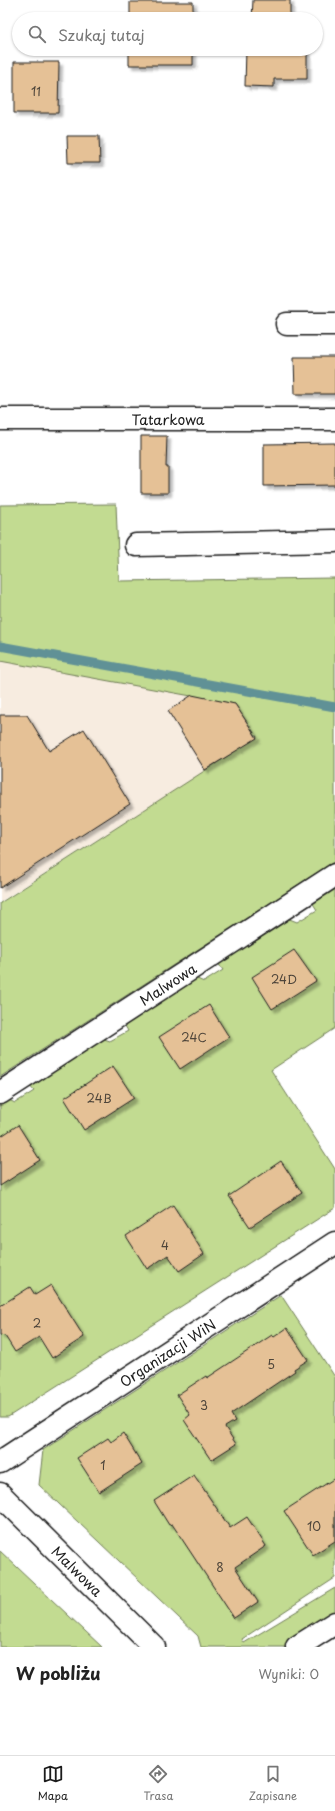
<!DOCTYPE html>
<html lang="pl">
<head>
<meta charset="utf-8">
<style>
  body { margin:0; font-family:"Playpen Sans",sans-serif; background:#f2f2f2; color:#222 }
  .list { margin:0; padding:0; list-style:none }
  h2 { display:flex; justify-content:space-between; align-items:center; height:52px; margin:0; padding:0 16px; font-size:17px }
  h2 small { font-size:13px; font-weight:400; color:#767676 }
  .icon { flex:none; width:22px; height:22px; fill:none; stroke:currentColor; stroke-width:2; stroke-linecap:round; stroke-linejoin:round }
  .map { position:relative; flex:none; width:335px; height:1647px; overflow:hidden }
  .search { position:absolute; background:#fff; box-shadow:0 1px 3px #0004; left:12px; right:12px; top:12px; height:44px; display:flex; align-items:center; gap:10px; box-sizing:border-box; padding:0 14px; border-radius:22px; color:#767676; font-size:15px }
  .sheet { height:108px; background:#fff }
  nav { display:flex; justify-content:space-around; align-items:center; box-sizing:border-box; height:56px; border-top:1px solid #e0e0e0; background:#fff; font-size:11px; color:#767676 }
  nav a { display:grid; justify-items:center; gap:2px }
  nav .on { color:#1c1c1c }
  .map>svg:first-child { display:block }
  .built { fill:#f7ece0 }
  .green { fill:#c2db91; stroke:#6f7c56 }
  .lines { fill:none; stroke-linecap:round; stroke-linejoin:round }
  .stream { stroke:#609196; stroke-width:9 }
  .building { fill:#e5c196; stroke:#1c1c1c; filter:url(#shadow) }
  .street-casing { stroke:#1c1c1c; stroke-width:25 }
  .street { stroke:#fff; stroke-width:22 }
  .labels { text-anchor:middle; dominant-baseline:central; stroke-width:3.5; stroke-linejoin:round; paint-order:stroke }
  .number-label { font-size:12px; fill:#4e453a }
  .street-label { font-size:14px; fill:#1c1c1c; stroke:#fff }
</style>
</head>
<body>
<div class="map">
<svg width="335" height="1647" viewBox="0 0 335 1647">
  <defs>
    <filter id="shadow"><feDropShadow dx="3.5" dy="3.5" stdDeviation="1" flood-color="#0004"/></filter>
  </defs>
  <rect width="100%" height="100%" fill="#fff"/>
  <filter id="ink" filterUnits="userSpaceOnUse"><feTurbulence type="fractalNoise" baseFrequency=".025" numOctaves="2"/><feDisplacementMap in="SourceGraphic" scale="8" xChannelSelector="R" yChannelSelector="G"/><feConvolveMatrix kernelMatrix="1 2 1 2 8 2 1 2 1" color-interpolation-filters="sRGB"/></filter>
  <g filter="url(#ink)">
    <path class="built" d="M 0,660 L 235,704 L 257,738 L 0,902 Z"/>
    <path class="green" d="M 116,504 L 119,581 L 335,578 L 335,861 L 0,1077 L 0,903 L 257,737 L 235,704 L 0,661 L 0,505 Z
      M 335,887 L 335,1028 L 271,1070 L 335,1169 L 335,1208 L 8,1417 L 0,1417 L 0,1104 L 7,1099 L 15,1103 L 34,1091 L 29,1085 L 101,1038 L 110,1041 L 128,1031 L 124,1024 L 195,978 L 204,982 L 223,970 L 217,962 L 287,918 L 297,922 L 317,910 L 312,902 Z
      M 281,1295 L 335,1377 L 335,1578 L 242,1639 L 244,1643 L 335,1588 L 335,1617 L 287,1647 L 201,1647 L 198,1636 L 39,1485 L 43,1450 Z
      M 0,1551 L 102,1647 L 0,1647 Z"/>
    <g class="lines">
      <path class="stream" d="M 0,646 L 335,707"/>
    </g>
    <path class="building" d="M 253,0 L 290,0 L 290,19 L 252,19 Z
      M 130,2 L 193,2 L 193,19 L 130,19 Z
      M 129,49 L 193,49 L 193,65 L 129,65 Z
      M 246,49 L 307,49 L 307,79 L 274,79 L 274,87 L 245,86 Z
      M 14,62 L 59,62 L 58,113 L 14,113 Z
      M 67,136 L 99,136 L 100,163 L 68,163 Z
      M 294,357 L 335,357 L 335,394 L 295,394 Z
      M 141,436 L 167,436 L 166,467 L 168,467 L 168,493 L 141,493 Z
      M 335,443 L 335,485 L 264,486 L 264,444 Z
      M 192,695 L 235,704 L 257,738 L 205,770 L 168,711 Z
      M 0,715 L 27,715 L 49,751 L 84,729 L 130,804 L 0,888 Z
      M 294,950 L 316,981 L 272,1009 L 252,977 Z
      M 209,1005 L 229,1037 L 180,1069 L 159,1037 Z
      M 113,1066 L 134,1098 L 84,1130 L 64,1098 Z
      M 18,1125 L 40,1160 L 0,1186 L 0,1137 Z
      M 281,1161 L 302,1193 L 250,1227 L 229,1196 Z
      M 173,1205 L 204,1254 L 179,1271 L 168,1255 L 147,1269 L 126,1236 Z
      M 51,1285 L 84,1337 L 52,1358 L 39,1337 L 15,1352 L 5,1336 L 0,1335 L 0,1306 L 30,1287 L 35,1295 Z
      M 287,1328 L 308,1360 L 294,1369 L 295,1371 L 231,1414 L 235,1421 L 225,1427 L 236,1444 L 211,1460 L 184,1420 L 190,1415 L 177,1395 L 206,1376 L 207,1378 L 272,1335 L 274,1337 Z
      M 123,1433 L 142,1464 L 99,1492 L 77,1458 L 108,1438 L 111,1442 Z
      M 194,1475 L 230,1528 L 247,1517 L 266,1546 L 235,1567 L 258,1602 L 234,1618 L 172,1524 L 169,1525 L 154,1501 Z
      M 335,1478 L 335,1541 L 313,1555 L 284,1511 Z"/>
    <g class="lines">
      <defs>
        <g id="street">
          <path d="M 287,324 L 335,324"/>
          <path id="s1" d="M 0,419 L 335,419"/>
          <path d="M 136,545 L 335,541"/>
          <path id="s2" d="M 0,1093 L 335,875"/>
          <path id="s3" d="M 0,1462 L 335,1243"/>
          <path id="s4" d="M 0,1494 L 154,1647"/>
          <path d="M 297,1647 L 335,1623"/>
        </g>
      </defs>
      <use href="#street" class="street-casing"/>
      <use href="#street" class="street"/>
    </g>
  </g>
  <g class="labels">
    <g class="number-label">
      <text x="36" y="91">11</text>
      <text x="284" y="979">24D</text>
      <text x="194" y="1037">24C</text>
      <text x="99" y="1098">24B</text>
      <text x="165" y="1245">4</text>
      <text x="37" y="1323">2</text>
      <text x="271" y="1364">5</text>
      <text x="204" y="1405">3</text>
      <text x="103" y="1465">1</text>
      <text x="314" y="1526">10</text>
      <text x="220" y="1567">8</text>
    </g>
    <g class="street-label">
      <text stroke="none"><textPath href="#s1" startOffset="168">Tatarkowa</textPath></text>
      <text stroke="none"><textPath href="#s2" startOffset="200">Malwowa</textPath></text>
      <text stroke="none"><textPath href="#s3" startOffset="200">Organizacji WiN</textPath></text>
      <text stroke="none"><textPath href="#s4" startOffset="109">Malwowa</textPath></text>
    </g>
  </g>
</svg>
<div class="search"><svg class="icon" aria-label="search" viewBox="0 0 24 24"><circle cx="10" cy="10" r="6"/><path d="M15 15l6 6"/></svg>Szukaj tutaj</div>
</div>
<section class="sheet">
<h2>W pobliżu<small>Wyniki: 0</small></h2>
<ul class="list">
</ul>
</section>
<nav>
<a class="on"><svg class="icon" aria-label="map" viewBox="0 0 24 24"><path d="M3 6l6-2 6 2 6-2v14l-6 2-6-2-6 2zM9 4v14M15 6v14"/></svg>Mapa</a>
<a><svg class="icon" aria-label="directions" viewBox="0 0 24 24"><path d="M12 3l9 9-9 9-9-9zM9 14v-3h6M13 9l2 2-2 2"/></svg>Trasa</a>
<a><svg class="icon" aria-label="saved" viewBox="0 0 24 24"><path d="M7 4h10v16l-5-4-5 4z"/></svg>Zapisane</a>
</nav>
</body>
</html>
